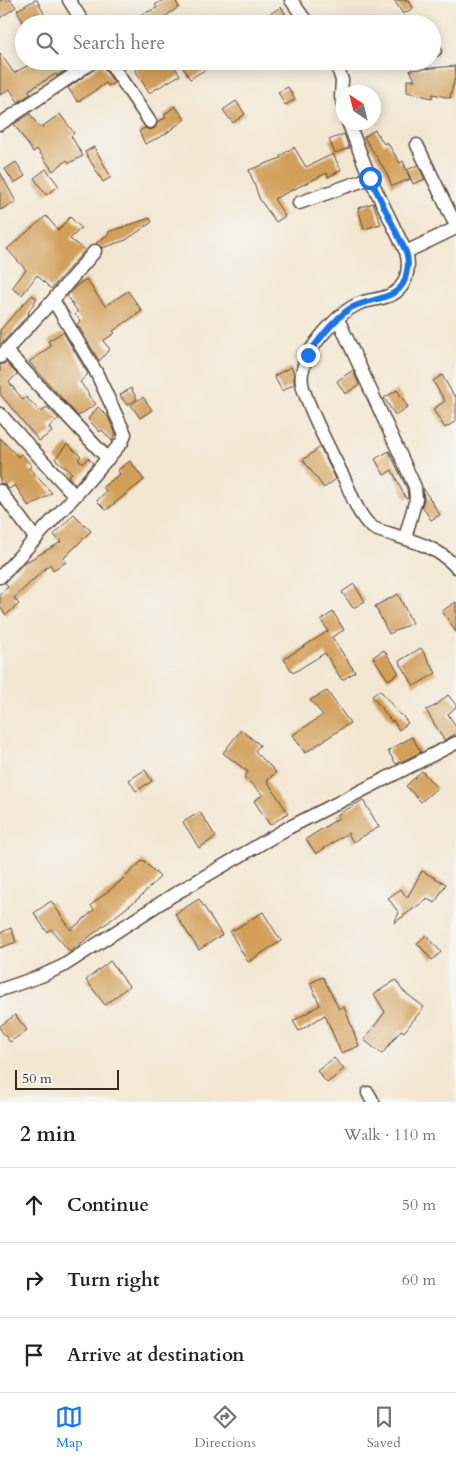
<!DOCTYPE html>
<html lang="en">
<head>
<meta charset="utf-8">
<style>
  body { margin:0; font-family:Cardo,serif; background:#f2f2f2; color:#222 }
  .compass { position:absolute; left:336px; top:85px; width:45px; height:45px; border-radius:50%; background:#fff; box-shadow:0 2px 12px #0003; rotate:325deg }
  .scale { position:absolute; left:15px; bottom:12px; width:104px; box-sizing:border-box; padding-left:5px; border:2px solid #3b2a1e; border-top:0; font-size:14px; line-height:18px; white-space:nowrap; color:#3b2a1e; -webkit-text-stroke:4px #f6f6f2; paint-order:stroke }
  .stop { position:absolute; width:15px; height:15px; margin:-11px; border:4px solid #1a73e8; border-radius:50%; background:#fff }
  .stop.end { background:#1a73e8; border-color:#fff; box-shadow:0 1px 5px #0008 }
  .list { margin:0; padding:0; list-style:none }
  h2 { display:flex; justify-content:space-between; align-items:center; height:65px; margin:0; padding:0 20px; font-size:21px }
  h2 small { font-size:16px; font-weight:400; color:#767676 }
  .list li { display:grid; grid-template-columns:32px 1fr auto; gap:15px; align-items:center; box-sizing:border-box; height:75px; padding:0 20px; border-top:1px solid #e0e0e0 }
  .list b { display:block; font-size:19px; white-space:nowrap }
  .list em { font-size:16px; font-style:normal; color:#767676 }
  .icon { flex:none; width:28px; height:28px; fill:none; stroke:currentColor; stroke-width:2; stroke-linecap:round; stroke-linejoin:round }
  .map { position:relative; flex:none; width:456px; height:1102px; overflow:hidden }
  .search { position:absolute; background:#fff; box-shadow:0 2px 12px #0003; left:15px; right:15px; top:15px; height:55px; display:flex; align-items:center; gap:12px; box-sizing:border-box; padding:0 18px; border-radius:28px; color:#767676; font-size:19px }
  .sheet { height:290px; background:#fff }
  nav { display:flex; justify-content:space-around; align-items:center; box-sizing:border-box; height:70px; border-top:1px solid #e0e0e0; background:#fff; font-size:14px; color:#767676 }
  nav a { display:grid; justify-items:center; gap:2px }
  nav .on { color:#1a73e8 }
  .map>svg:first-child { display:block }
  .building { fill:#d29f59 }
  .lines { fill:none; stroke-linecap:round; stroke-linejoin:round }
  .street-casing { stroke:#574639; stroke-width:15 }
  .street { stroke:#fff; stroke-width:12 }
  .route { stroke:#1a73e8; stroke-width:6 }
</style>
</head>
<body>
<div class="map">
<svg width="456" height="1102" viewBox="0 0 456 1102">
  <rect width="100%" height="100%" fill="#f6f6f2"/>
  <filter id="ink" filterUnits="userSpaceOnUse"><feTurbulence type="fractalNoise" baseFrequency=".02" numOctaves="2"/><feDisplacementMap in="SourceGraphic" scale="10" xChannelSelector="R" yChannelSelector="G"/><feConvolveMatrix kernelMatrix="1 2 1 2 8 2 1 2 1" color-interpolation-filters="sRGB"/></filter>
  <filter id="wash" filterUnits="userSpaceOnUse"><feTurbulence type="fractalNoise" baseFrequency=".0096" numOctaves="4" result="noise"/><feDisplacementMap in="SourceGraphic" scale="20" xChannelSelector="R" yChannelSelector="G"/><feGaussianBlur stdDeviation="1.12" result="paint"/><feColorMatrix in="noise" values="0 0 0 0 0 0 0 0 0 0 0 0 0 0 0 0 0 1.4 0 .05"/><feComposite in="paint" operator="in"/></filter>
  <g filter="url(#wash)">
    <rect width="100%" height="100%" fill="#f3e7d2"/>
    <g id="blocks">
      <path class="building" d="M 0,0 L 11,0 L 16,7 L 0,18 Z
        M 35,0 L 37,0 L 49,24 L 24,24 L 17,10 Z
        M 163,0 L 175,0 L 179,7 L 154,24 L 141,24 L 137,16 L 157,8 L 155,5 Z
        M 394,0 L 408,0 L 413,8 L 403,14 Z
        M 281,7 L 292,24 L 254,24 Z
        M 0,53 L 14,73 L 36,61 L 79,61 L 57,76 L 56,74 L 29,90 L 31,94 L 18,102 L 10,89 L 0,95 Z
        M 146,61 L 170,61 L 180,75 L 149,93 L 134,68 Z
        M 189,61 L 219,61 L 190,79 L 182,66 Z
        M 101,64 L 114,83 L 108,86 L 106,83 L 78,102 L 68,88 Z
        M 455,66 L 456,73 L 450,98 L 433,94 L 432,98 L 407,92 L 407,80 L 415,80 L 410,70 Z
        M 288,87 L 295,100 L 285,105 L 278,92 Z
        M 236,101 L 245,114 L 233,123 L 223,110 Z
        M 175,106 L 185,119 L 164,135 L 145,144 L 139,131 L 145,128 L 150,130 L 155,128 L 158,121 L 166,118 L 164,115 Z
        M 30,114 L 40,128 L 60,114 L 74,133 L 71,136 L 83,156 L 69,163 L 67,160 L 53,171 L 37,149 L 33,152 L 14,124 Z
        M 375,130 L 384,144 L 387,142 L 400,163 L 403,161 L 410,179 L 392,186 L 386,172 L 364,137 Z
        M 344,134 L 349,148 L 335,153 L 329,140 Z
        M 94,147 L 111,177 L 103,182 L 85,152 Z
        M 294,147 L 306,167 L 333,154 L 341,170 L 328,177 L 327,173 L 274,199 L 285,216 L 276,222 L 260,200 L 249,170 L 281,158 L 280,156 Z
        M 16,162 L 25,176 L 14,183 L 5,169 Z
        M 418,165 L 425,179 L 413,184 L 407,170 Z
        M 46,169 L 59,186 L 46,195 L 34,178 Z
        M 0,172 L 16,202 L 0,210 Z
        M 373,203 L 381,224 L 364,229 L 358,208 Z
        M 46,216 L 58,230 L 70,217 L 81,228 L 70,239 L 85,250 L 51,289 L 37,275 L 22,295 L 12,288 L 26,270 L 7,249 Z
        M 150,218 L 152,222 L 126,240 L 102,248 L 96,243 L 109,234 L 108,232 Z
        M 86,279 L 105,306 L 128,291 L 142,311 L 113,331 L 115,333 L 103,341 L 110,349 L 99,361 L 77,324 L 81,321 L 75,315 L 78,312 L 67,296 L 76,286 Z
        M 32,295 L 37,298 L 28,313 L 29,314 L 0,345 L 0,330 Z
        M 63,332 L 88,374 L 80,382 L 89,394 L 88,395 L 96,404 L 78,416 L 29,362 L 51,346 L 48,341 Z
        M 6,363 L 17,374 L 9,382 L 23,400 L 26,397 L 41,412 L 47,407 L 59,419 L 49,427 L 52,432 L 39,441 L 0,394 L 0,365 Z
        M 291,367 L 294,373 L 294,384 L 282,391 L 274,376 Z
        M 353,370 L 359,385 L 345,394 L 337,381 Z
        M 442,375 L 454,396 L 456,395 L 456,421 L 445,428 L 433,409 L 445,401 L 433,381 Z
        M 131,388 L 137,399 L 127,405 L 120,395 Z
        M 397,390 L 408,407 L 395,415 L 384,398 Z
        M 143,397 L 152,410 L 140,418 L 131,405 Z
        M 98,407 L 108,417 L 116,434 L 112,441 L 102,430 L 100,432 L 88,419 Z
        M 0,438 L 18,457 L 21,454 L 32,466 L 29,468 L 52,493 L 29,507 L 15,485 L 9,489 L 4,484 L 0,483 Z
        M 67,444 L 81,456 L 78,459 L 83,463 L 88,458 L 93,463 L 75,484 L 68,476 L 72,473 L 55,459 Z
        M 320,447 L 336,479 L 324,488 L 303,460 Z
        M 389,451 L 407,489 L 408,498 L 406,499 L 392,470 L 384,475 L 375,459 Z
        M 130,461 L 144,480 L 106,510 L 97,501 L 106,491 L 103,487 L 120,474 L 118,470 Z
        M 423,488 L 440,515 L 431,520 L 422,506 L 424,499 Z
        M 74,514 L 91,531 L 64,558 L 66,562 L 53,570 L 50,564 L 14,598 L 19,604 L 6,615 L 0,607 L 0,594 L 8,587 L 5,583 L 27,560 L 28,561 L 61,542 L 54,535 Z
        M 354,584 L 365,601 L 353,608 L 342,592 Z
        M 398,594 L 412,623 L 389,634 L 375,606 Z
        M 456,602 L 456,632 L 442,611 Z
        M 333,612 L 344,630 L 332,637 L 355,672 L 342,680 L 325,653 L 293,673 L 284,659 L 328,631 L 321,620 Z
        M 421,648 L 436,673 L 414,686 L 399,661 Z
        M 384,650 L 399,673 L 388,680 L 373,657 Z
        M 380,690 L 400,715 L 401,714 L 408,723 L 399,730 L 393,720 L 392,722 L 372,696 Z
        M 327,691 L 350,723 L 305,753 L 293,735 L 323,715 L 310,700 Z
        M 448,695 L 456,705 L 456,707 L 448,714 L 456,727 L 456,734 L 444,740 L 426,710 L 435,706 Z
        M 241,730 L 260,745 L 255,751 L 276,772 L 267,781 L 288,813 L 270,825 L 254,801 L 263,795 L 244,777 L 248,772 L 223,753 Z
        M 412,737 L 421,752 L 396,764 L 388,751 Z
        M 145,770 L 152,781 L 136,791 L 129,780 Z
        M 422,771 L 437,788 L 421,802 L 406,786 Z
        M 363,800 L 379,827 L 353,842 L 348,833 L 316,854 L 306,839 L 339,818 L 337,815 Z
        M 200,812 L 216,837 L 199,848 L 183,822 Z
        M 143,860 L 160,877 L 139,898 L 70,952 L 51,929 L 47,932 L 34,913 L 51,901 L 71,930 L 94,910 L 91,905 L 123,879 Z
        M 422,871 L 446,884 L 435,903 L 427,899 L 394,923 L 399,913 L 388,898 L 401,889 L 407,898 Z
        M 199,899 L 222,935 L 199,950 L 175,914 Z
        M 263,912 L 281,941 L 248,962 L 230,932 Z
        M 11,928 L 16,942 L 0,948 L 0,933 Z
        M 426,935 L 441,952 L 432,960 L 417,943 Z
        M 110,961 L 129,986 L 105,1005 L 86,980 Z
        M 323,977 L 339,1009 L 344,1007 L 359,1046 L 341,1053 L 325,1015 L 299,1031 L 293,1021 L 320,1005 L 310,983 Z
        M 396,980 L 402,990 L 424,1007 L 404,1032 L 401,1030 L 382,1054 L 364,1040 L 385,1012 L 374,994 Z
        M 15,1015 L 27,1030 L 10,1042 L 0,1029 L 0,1026 Z
        M 334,1058 L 344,1069 L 327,1083 L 317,1071 Z"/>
    </g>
  </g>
  <g filter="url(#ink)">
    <use href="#blocks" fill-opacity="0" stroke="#574639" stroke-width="1"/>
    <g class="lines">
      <defs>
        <path id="street" d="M 69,0 L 84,24
          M 291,0 L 308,24
          M 432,48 L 435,50
          M 109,61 L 150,122
          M 335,61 L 342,80 L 341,97 L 344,108
          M 348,122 L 370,178 L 406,252 C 411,269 406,290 388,296 C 378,300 367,300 358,304 C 338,313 307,348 303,369 C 301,375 301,381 303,388 C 313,419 330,449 344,478 C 351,493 358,516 372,527 C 379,532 389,533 397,536 C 420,543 439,549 456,567
          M 0,124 L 94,61
          M 417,145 L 456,226
          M 299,203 L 370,178
          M 406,252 L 456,228
          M 338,319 L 415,487 L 416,499 L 405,538
          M 6,351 L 108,459
          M 0,357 L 53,300 L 95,251
          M 0,414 L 75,496
          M 0,491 L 36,539
          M 0,577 L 75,496 L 122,442 L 125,434 L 95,370 L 53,300
          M 0,990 L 41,976 L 63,966 L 173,895 L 288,828 L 456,743
          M 368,1093 L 373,1102"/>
      </defs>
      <use href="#street" class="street-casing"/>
      <use href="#street" class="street"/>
    </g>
  </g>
  <g class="lines" filter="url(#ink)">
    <path class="route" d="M 308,355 C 319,339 333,321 349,309 C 367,297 402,302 406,275 C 408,267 409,261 406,252 L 370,178"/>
  </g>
</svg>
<svg class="compass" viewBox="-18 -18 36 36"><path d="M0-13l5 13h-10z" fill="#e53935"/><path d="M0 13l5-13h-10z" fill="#767676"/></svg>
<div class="scale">50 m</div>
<div class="stop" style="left:370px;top:178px"></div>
<div class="stop end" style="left:308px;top:355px"></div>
<div class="search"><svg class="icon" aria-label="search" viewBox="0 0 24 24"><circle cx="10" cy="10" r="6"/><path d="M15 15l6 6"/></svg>Search here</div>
</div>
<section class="sheet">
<h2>2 min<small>Walk · 110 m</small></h2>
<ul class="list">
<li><svg class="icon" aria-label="ahead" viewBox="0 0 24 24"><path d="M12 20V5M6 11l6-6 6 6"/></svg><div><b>Continue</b></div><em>50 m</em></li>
<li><svg class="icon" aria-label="right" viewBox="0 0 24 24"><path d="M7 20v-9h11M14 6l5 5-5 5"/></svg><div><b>Turn right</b></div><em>60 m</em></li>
<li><svg class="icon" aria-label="arrive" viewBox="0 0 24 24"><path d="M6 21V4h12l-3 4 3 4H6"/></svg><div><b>Arrive at destination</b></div></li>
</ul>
</section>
<nav>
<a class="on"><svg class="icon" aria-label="map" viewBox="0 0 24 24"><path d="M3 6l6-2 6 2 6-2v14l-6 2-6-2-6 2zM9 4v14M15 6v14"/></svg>Map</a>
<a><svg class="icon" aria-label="directions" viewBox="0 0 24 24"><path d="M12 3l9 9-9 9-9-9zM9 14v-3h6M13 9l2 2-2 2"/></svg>Directions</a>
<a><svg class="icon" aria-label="saved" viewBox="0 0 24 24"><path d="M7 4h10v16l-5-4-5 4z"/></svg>Saved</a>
</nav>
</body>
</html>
